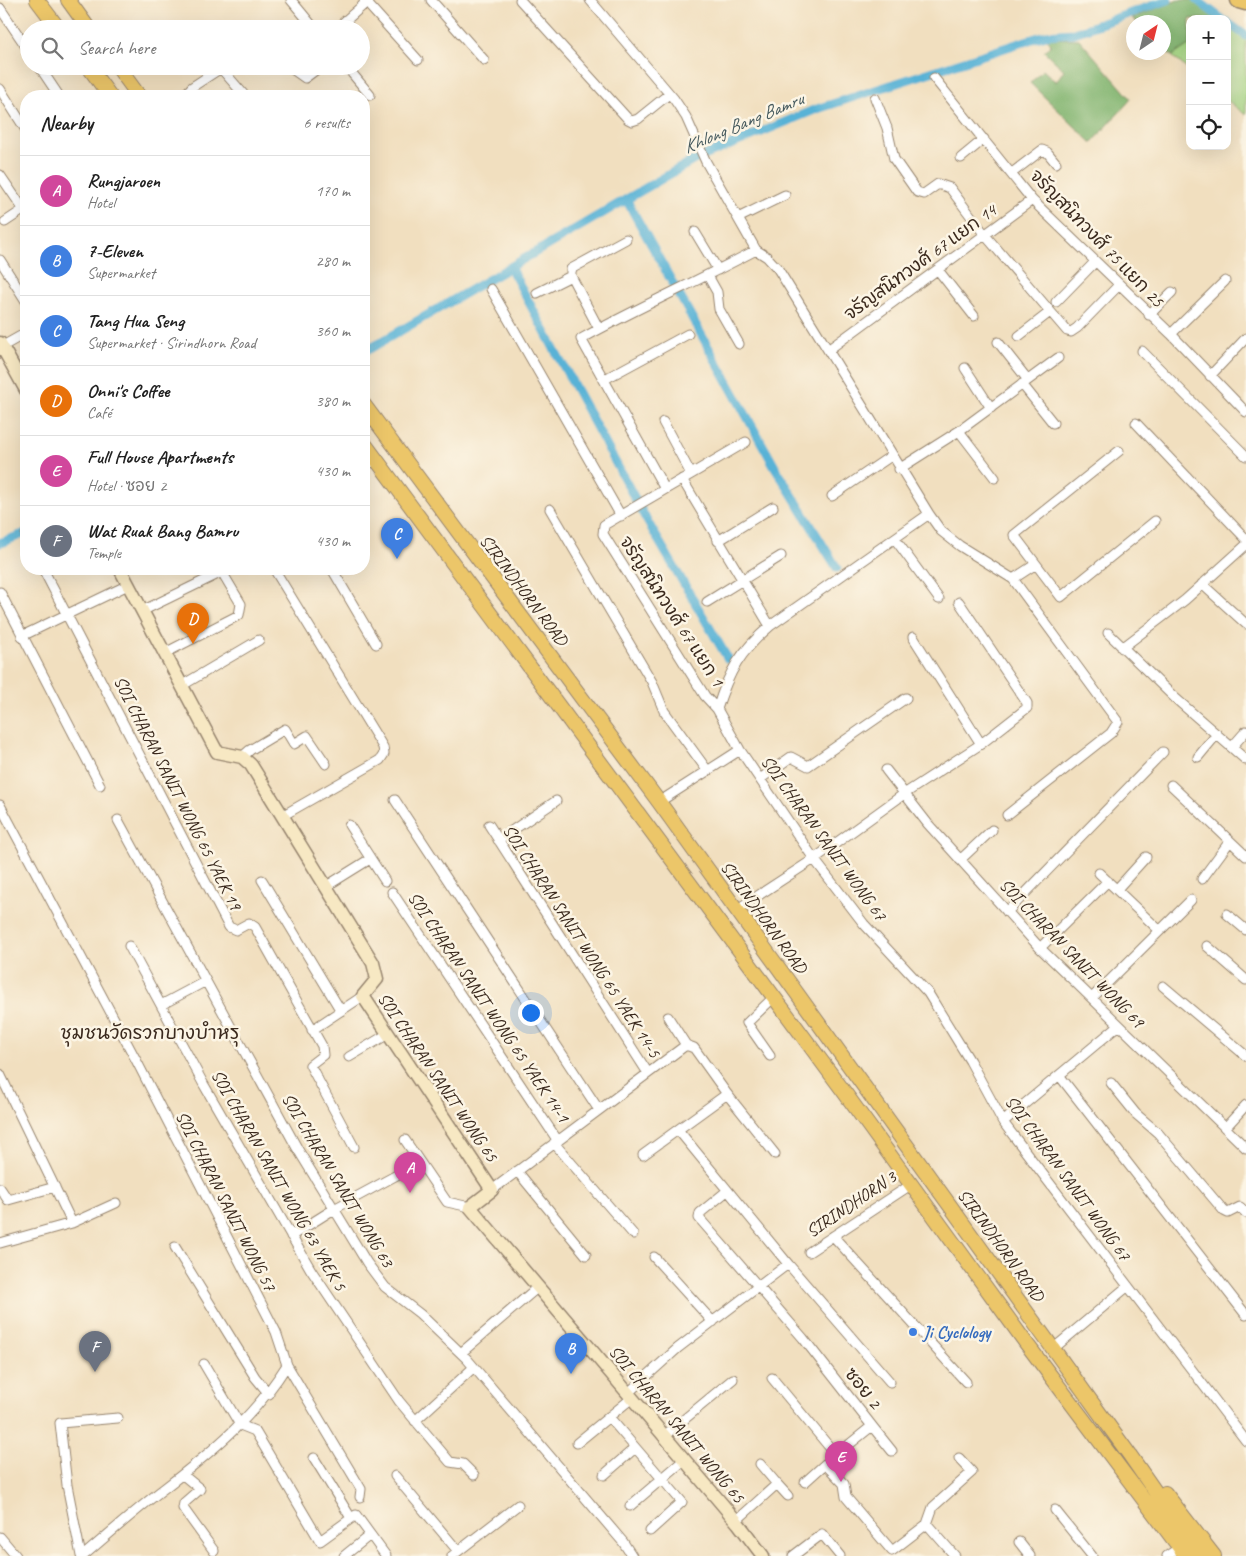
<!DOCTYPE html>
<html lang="en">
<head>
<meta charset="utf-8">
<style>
  body { margin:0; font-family:Caveat,"Playpen Sans Thai",sans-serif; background:#f2f2f2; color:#222 }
  .controls { position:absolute; right:15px; top:15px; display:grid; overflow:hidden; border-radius:10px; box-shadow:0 5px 20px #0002 }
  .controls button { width:45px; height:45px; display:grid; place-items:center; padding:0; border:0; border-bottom:1px solid #e0e0e0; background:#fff; color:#222; font:25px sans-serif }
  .compass { position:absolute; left:1126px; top:15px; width:45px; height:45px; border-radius:50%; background:#fff; box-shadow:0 5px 20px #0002; rotate:35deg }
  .you { position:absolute; left:530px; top:1012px; width:18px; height:18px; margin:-12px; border:4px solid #fff; border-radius:50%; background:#1a73e8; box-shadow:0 0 0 8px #1a73e833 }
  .badge { display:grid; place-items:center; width:32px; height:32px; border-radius:50%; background:#2563eb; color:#fff; font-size:16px; font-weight:700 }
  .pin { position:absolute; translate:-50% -41px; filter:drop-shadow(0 1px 2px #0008) }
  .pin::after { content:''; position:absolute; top:26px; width:18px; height:15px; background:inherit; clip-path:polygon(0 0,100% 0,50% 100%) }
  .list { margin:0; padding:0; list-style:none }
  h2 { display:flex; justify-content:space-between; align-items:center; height:65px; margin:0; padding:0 20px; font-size:21px }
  h2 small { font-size:16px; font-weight:400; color:#767676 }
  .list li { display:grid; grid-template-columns:32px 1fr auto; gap:15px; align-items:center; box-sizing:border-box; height:70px; padding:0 20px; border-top:1px solid #e0e0e0 }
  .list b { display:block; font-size:19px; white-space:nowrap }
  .list p { margin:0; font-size:16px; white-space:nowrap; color:#767676 }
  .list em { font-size:16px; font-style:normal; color:#767676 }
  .icon { flex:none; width:28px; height:28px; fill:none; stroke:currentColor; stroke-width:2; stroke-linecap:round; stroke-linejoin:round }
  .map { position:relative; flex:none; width:1246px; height:1556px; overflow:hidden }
  .search { position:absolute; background:#fff; box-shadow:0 5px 20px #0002; left:20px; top:20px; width:350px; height:55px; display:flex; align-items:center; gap:12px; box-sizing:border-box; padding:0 18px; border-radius:28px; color:#767676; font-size:19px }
  .panel { position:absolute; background:#fff; box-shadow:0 5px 20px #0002; left:20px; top:90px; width:350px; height:485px; border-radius:20px }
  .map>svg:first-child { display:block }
  .green { fill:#a5d584; stroke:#708051 }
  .forest { fill:#84b672; stroke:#607048 }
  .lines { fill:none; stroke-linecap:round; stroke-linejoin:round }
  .canal { stroke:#59b2d6; stroke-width:9 }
  .street-casing { stroke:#96846e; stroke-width:11 }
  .secondary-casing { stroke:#96846e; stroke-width:15 }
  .primary-casing { stroke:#96846e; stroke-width:16 }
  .highway-casing { stroke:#96846e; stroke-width:19 }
  .street { stroke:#fff; stroke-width:9 }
  .secondary { stroke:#f7e8c3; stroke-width:12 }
  .primary { stroke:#ecc669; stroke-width:14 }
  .highway { stroke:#ecc669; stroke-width:16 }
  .shop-dot { fill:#3f7fe0; stroke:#fcf5e5; stroke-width:2 }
  .labels { text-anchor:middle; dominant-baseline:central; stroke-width:5; stroke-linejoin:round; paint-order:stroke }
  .street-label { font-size:18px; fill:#3b2a1e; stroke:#fcf5e5 }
  .shop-label { font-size:18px; font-weight:bold; fill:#366cbe; stroke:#fcf5e5; text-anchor:start }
  .water-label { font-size:19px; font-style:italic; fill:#465a5e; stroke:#fcf5e5 }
  .neighbourhood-label { font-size:19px; fill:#3b2a1e; stroke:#fcf5e5 }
</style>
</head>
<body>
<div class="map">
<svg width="1246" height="1556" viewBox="0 0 1246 1556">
  <rect width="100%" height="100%" fill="#fcf5e5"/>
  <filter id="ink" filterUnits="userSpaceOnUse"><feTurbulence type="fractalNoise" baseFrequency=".02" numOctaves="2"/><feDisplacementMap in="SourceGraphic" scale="10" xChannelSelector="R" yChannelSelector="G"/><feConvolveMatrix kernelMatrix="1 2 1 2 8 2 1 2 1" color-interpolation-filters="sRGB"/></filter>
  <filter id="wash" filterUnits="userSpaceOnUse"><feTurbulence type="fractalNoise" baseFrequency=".0096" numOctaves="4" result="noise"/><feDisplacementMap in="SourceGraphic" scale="20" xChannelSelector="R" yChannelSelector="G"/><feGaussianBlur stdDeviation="1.12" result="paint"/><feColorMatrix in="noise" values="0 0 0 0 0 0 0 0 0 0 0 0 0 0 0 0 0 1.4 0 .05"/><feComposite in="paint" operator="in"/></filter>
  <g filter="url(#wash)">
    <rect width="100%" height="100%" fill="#f1dfbf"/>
    <path class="green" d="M 1233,30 L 1246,39 L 1246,115 L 1227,100 L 1227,36 Z
      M 1190,44 L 1190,71 L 1172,56 Z"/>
    <path class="forest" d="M 1178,0 L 1192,0 L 1217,19 L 1190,19 L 1190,44 L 1172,56 L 1164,50 L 1164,22 L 1136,22 L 1132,18 Z
      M 1047,38 L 1079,39 L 1131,99 L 1092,143 L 1030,83 L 1043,70 L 1056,82 L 1064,70 L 1044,51 L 1051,45 Z"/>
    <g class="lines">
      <path class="canal" d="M 1197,0 L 1222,19
        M 1227,22 L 1246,36
        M 627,201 L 775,467 L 837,568
        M 510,267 L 646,519 L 728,659
        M 364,352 L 694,160 L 814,110 L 1029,40 L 1046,35 L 1074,33 L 1168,0
        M 0,543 L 26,533"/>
    </g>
  </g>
  <g filter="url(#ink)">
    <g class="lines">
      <defs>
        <path id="street" d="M 291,0 L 315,29
          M 364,0 L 418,60
          M 431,0 L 484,60
          M 520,0 L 628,119 L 632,121 L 638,119 L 669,94
          M 590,0 L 674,99 L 686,117 L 706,162 L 756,250 L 767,257 L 778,269 L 929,514 L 941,531 L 960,546 L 1013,579 L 1118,722 L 1111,733 L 1007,815
          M 0,8 L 29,51
          M 336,29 L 369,0
          M 39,66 L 59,96
          M 219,66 L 245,96
          M 288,66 L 305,78 L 321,66
          M 346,66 L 370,95
          M 934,78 L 1032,200 L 1171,334 L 1246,412
          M 0,89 L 26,130
          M 184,96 L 192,87 L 221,68
          M 875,98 L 887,128 L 894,159 L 917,192 L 924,194 L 938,184 L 950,188 L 985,235 L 1067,331 L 1071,332 L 1077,328 L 1118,286
          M 961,158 L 984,139
          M 1012,173 L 1042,150 L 1047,152 L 1056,163
          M 0,175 L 26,213
          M 738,218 L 785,195
          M 5,222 L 26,208
          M 695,232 L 718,270
          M 0,260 L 26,301
          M 938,270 L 974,316
          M 708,276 L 717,292 L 719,309 L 739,344
          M 491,289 L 621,516
          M 537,293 L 571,276
          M 1056,302 L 1094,263
          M 1149,315 L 1172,292
          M 599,329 L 571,276 L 571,269 L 626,239
          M 1171,334 L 1225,281
          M 1019,336 L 1050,312
          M 998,342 L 1028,380
          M 3,346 L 26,333
          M 828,350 L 1032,200
          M 1142,351 L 1246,456
          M 965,368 L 991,408
          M 1210,376 L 1246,338
          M 605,379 L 688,334
          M 1022,384 L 1053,423
          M 663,422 L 691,474
          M 1136,423 L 1246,539
          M 959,431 L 995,478
          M 746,442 L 604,525 L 603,534 L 705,696 L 717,709 L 740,750 L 814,859 L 864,924 L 928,993 L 970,1061 L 1003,1122 L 1246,1441
          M 1119,451 L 1014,535 L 1061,597 L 1155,521
          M 364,467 L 376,459
          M 899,469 L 959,431 L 1058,358
          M 682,479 L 770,626
          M 665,489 L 581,339 C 639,307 698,281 756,250
          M 832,496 L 891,456
          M 550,509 L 652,682 L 664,711 L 707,770
          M 26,535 L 26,536
          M 895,539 L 939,599
          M 718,541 L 773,507
          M 43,569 L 229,927 L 236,930 L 249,923 L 255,927 L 322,1046 L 323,1055 L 310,1065 L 354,1147
          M 274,569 L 383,747 L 384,754 L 380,760 L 282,816
          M 332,569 L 376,644
          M 1013,579 L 1036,564
          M 1202,584 L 1246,624
          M 0,592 L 100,785
          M 707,602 L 781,556
          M 142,611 L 222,572 L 223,569
          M 1108,633 L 1175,698 L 1246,760
          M 22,636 L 128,585
          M 913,637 L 981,744
          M 1122,648 L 1185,600 L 1246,545
          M 165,653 L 239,615 L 241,604 L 222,572
          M 181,686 L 259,640
          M 717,709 C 729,671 740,652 770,626 L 929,514
          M 1232,747 L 1246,731
          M 242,757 L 250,750 L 285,729 L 294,744 L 307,736 L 326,764
          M 1198,757 L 1217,734
          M 886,770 L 928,824 L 1040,948 L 1246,1148
          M 760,779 L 791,757 L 808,766 L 906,698
          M 1171,785 L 1246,856
          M 395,800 L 599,1110
          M 659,802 L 740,750
          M 0,805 L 135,1058 L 276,1332 L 287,1365 C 255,1416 213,1451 166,1487 C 137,1509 110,1533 83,1556
          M 118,820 L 297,1148 L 367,1263 L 385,1287 L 420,1314 L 467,1359 L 623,1542 L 632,1556
          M 349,825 L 385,881
          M 489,825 L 648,1073
          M 498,840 L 556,801
          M 960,860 L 992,830
          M 1099,873 L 1159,930
          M 1202,879 L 1230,841
          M 262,880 L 341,1011
          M 325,887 L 370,859
          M 1117,889 L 1146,857
          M 392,892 L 558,1141
          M 736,910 L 814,859 L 904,794 L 981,744 L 1027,708 L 1027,703 L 959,602
          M 1007,912 L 1163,752
          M 1227,914 L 1246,930
          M 129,946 L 204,1085 L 311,1270 L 399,1401 L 450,1462 L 463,1464 L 474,1475
          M 1207,946 L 1246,980
          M 1040,948 L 1108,881
          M 1163,986 L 1246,1056
          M 1092,998 L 1191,900
          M 161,1005 L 206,981
          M 668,1017 L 686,1045
          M 312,1030 L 363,996
          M 686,1045 L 694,1048 L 727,1094 L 775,1154
          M 770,1056 L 747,1023 L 774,997
          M 349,1057 L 388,1034
          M 0,1074 L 72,1223 L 0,1243
          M 1059,1075 L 1246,1315
          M 1111,1083 L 1136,1114 L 1158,1133 L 1224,1211 L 1228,1213 L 1240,1207 L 1246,1213
          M 1003,1122 L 1118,1026
          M 1225,1128 L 1246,1105
          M 679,1131 L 789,1265 L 890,1382
          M 405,1140 L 447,1202 L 470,1207
          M 554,1143 L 633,1234
          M 643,1155 L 727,1094
          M 517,1171 L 586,1255
          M 0,1188 L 8,1200 L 55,1187
          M 492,1190 L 686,1045
          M 727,1191 L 700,1213 L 699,1218 L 803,1338 L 872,1426 L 825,1464 L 844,1484 L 846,1497 L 892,1551 L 927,1524 L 955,1556
          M 72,1223 L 116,1203
          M 291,1236 L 334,1209 L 419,1163
          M 833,1236 L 966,1382
          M 175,1247 L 255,1377 L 269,1394
          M 809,1252 L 912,1184
          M 654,1257 L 713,1322
          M 1053,1349 L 1128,1286
          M 461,1353 L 538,1287
          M 204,1364 L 240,1425 L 255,1431 L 320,1541 L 356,1515 L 386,1556
          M 287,1365 L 361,1489 L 360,1497
          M 772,1378 L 836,1455
          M 628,1393 L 678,1348 L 788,1264
          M 609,1417 L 682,1502 L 650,1531
          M 415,1421 L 473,1368
          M 872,1426 L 892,1451
          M 664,1436 L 733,1379
          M 577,1443 L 632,1398
          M 314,1458 L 351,1518
          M 760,1464 L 777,1484
          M 183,1475 L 200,1489 L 184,1503 L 183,1508 L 214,1551
          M 604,1475 L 635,1448
          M 395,1476 L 458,1551
          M 805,1482 L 825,1464
          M 630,1506 L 684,1460
          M 1055,1510 L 1092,1556
          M 736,1521 L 777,1484 L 788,1496
          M 927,1524 L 933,1507 L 972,1472 L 959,1458
          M 0,1537 L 16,1556
          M 1019,1542 L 1030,1556
          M 81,1556 L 67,1485 L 60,1423 L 118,1418
          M 344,1556 L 370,1535
          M 452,1556 L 518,1505
          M 793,1556 L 822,1534 L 840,1556
          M 1167,1556 L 1173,1552"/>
        <path id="secondary" d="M 0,343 L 26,390
          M 120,569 L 217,752 L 242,757 L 251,765 L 373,963 L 377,979 L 363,996 L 492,1190 L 470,1207 L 738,1523 L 763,1556"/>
        <path id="primary" d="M 37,0 L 59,29
          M 68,0 L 89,29
          M 88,66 L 110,96
          M 117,66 L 139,96
          M 364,405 L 659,802 L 1129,1454 L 1200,1556
          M 364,443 L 842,1089 L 1026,1343 L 1186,1556
          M 1165,1493 L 1214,1556"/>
        <path id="highway" d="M 1239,0 L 1246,2"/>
      </defs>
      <use href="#street" class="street-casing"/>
      <use href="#secondary" class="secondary-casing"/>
      <use href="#primary" class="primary-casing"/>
      <use href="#highway" class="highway-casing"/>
      <use href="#street" class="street"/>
      <use href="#secondary" class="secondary"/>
      <use href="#primary" class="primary"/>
      <use href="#highway" class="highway"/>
    </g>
  </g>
  <circle class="shop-dot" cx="913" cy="1332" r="5"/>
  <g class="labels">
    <g class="street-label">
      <text transform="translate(1097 238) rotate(46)">จรัญสนิทวงศ์ 75 แยก 25</text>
      <text transform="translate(920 262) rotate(-36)">จรัญสนิทวงศ์ 67 แยก 14</text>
      <text transform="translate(524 590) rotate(53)">SIRINDHORN ROAD</text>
      <text transform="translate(672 611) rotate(57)">จรัญสนิทวงศ์ 67 แยก 1</text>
      <text transform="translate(178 793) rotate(63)">SOI CHARAN SANIT WONG 65 YAEK 19</text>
      <text transform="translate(824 838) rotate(54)">SOI CHARAN SANIT WONG 67</text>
      <text transform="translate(764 917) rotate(54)">SIRINDHORN ROAD</text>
      <text transform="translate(582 941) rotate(57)">SOI CHARAN SANIT WONG 65 YAEK 14-5</text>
      <text transform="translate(1072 953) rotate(46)">SOI CHARAN SANIT WONG 69</text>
      <text transform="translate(489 1007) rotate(56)">SOI CHARAN SANIT WONG 65 YAEK 14-1</text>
      <text transform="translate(438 1077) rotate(56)">SOI CHARAN SANIT WONG 65</text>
      <text transform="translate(1068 1178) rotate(54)">SOI CHARAN SANIT WONG 67</text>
      <text transform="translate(279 1180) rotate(60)">SOI CHARAN SANIT WONG 63 YAEK 5</text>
      <text transform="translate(338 1180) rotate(59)">SOI CHARAN SANIT WONG 63</text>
      <text transform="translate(226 1201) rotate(63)">SOI CHARAN SANIT WONG 57</text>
      <text transform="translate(851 1204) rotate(-34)">SIRINDHORN 3</text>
      <text transform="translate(1001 1245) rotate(54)">SIRINDHORN ROAD</text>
      <text transform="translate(863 1388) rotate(52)">ซอย 2</text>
      <text transform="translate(677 1424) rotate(50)">SOI CHARAN SANIT WONG 65</text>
    </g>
    <g class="shop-label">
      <text x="923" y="1332">Ji Cyclology</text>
    </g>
    <g class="water-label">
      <text transform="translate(743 123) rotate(-23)">Khlong Bang Bamru</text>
    </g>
    <g class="neighbourhood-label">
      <text x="150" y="1033">ชุมชนวัดรวกบางบำหรุ</text>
    </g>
  </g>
</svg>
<div class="controls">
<button>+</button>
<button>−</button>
<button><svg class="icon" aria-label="locate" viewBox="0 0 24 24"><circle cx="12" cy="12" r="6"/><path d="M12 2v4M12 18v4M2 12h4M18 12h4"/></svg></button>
</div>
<svg class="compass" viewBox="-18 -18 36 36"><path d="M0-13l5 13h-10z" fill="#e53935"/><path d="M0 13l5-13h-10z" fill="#767676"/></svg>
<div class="you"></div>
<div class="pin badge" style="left:410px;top:1193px;background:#d1479c">A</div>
<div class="pin badge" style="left:571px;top:1374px;background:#3f7fe0">B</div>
<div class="pin badge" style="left:397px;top:559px;background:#3f7fe0">C</div>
<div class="pin badge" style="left:193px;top:644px;background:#e8710a">D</div>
<div class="pin badge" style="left:841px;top:1482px;background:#d1479c">E</div>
<div class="pin badge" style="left:95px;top:1372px;background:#6b7280">F</div>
<div class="search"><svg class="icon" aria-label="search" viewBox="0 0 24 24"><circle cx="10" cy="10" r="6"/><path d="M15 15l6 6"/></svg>Search here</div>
<section class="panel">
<h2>Nearby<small>6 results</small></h2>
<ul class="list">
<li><span class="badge" style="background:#d1479c">A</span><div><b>Rungjaroen</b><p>Hotel</p></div><em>170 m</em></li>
<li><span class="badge" style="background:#3f7fe0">B</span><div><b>7-Eleven</b><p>Supermarket</p></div><em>280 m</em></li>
<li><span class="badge" style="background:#3f7fe0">C</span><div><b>Tang Hua Seng</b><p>Supermarket · Sirindhorn Road</p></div><em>360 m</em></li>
<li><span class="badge" style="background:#e8710a">D</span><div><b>Onni's Coffee</b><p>Café</p></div><em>380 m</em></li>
<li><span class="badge" style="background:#d1479c">E</span><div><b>Full House Apartments</b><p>Hotel · ซอย 2</p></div><em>430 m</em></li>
<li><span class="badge" style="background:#6b7280">F</span><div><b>Wat Ruak Bang Bamru</b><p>Temple</p></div><em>430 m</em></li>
</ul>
</section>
</div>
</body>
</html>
